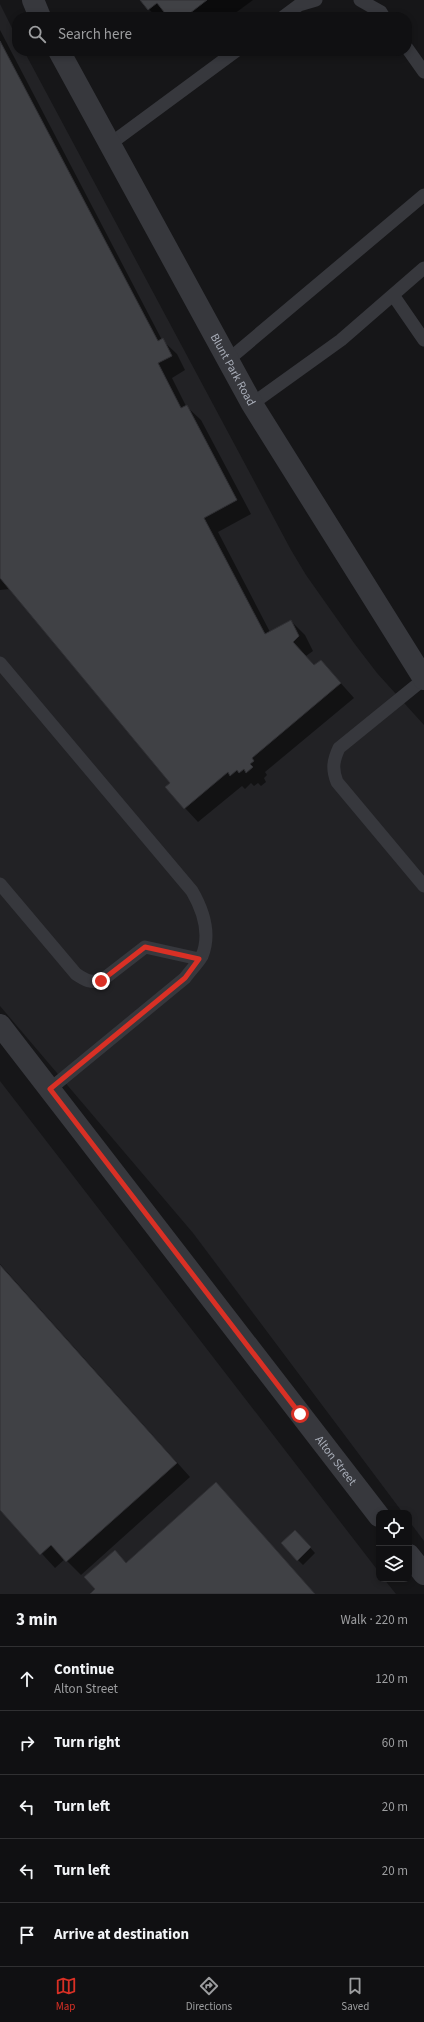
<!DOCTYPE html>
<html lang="en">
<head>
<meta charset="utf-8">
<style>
  body { margin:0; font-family:"Source Sans 3",sans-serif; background:#1e1e20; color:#f1f3f6 }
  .controls { position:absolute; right:12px; bottom:12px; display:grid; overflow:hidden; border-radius:8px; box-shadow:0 2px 6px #0003 }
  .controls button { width:36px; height:36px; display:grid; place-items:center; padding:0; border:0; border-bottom:1px solid #303032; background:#101012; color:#f1f3f6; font:20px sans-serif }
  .stop { position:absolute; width:12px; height:12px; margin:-9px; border:3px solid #d93025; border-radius:50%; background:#fff }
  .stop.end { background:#d93025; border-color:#fff; box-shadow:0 1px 4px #0008 }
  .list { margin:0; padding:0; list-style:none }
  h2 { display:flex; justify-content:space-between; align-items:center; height:52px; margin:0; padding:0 16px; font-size:17px }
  h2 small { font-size:13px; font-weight:400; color:#9c9d9f }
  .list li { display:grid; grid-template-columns:26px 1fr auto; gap:12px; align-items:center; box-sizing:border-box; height:64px; padding:0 16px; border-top:1px solid #303032 }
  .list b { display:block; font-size:15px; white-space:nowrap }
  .list p { margin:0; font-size:13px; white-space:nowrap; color:#9c9d9f }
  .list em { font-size:13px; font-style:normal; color:#9c9d9f }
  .icon { flex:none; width:22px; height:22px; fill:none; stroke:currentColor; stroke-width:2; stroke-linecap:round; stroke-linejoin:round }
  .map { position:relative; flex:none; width:424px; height:1594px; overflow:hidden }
  .search { position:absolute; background:#101012; box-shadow:0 2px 6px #0003; left:12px; right:12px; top:12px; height:44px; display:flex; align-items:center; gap:10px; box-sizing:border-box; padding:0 14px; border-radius:16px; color:#9c9d9f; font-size:15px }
  .sheet { height:372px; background:#101012 }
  nav { display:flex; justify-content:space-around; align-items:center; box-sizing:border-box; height:56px; border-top:1px solid #303032; background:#101012; font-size:11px; color:#9c9d9f }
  nav a { display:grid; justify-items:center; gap:2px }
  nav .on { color:#d93025 }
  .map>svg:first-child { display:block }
  .built { fill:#222225 }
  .shadow { fill:#0007 }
  .building { fill:#404145; stroke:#303034 }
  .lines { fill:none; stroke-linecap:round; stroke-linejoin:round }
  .lane { stroke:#37383d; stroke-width:13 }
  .street { stroke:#37383d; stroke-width:22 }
  .route { stroke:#d93025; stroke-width:5 }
  .labels { text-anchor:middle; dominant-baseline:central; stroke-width:3; stroke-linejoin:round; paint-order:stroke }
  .street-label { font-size:12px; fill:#a8adb8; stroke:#111113 }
</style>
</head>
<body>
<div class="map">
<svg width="424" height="1594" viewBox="0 0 424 1594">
  <rect width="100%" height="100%" fill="#161618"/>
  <path class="built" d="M 0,4 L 17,38 L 17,51 L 24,51 L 291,550 L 306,575 L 354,643 L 377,673 L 424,725 L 424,1541 L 409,1521 L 409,1513 L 403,1513 L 193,1233 L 0,1006 Z
    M 0,1081 L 379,1572 L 379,1579 L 384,1579 L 396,1594 L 0,1594 Z"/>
  <path class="shadow" d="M 141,0 L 253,0 L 230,17 L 156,17 Z
    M 0,30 L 162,340 L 177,354 L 185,370 L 172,378 L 186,406 L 201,420 L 251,514 L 218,532 L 270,632 L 291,621 L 305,635 L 313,651 L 306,656 L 315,666 L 321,661 L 354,698 L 265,772 L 267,775 L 264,778 L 266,782 L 261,786 L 258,783 L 254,786 L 251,783 L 245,789 L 242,786 L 198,822 L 185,808 L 172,783 L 10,589 L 0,590 Z
    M 0,1264 L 190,1477 L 81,1575 L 65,1559 L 55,1568 L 0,1508 Z
    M 295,1531 L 315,1553 L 303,1565 L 298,1560 Z"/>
  <path class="building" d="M 140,0 L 207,0 L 185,17 L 168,17 L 157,3 L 148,10 Z
    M 0,41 L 158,341 L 163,338 L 172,356 L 158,363 L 181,408 L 187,405 L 237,500 L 204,518 L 265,634 L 291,620 L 299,636 L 293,642 L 314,665 L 321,660 L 341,683 L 252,758 L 254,761 L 250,764 L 253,767 L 246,773 L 244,769 L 239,773 L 237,770 L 230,776 L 228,772 L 184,809 L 165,787 L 170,783 L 0,578 Z
    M 0,1265 L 177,1463 L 66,1562 L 51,1545 L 40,1555 L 0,1510 Z
    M 216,1482 L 315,1594 L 90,1594 L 95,1589 L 84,1577 L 115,1550 L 126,1563 Z
    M 295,1530 L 311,1547 L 297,1561 L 281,1543 Z"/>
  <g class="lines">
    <path class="lane" d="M 360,0 L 381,12 L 384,17
      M 283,17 L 299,5 L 316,0
      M 407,48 L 424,72
      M 110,144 L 236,51
      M 393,295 L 424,340
      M 228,360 L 424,195
      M 252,404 L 341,340 L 424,268
      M 0,663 L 192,891 C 203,910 211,934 202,956 C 198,963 190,971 185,978 L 50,1089
      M 424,679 L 339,748 C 333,761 332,769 337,782 L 424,886
      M 0,884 L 76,974 C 85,980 90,983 101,981 L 145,947 L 199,959"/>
    <g class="street">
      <path d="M 33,0 L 40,17"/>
      <path id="s1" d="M 59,51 L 252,404 L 424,679"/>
      <path id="s2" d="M 0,1025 L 379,1516"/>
      <path d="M 409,1555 L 424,1574"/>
    </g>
  </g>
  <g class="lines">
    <path class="route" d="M 101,981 L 145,947 L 199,959 L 185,978 L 50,1089 L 300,1414"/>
  </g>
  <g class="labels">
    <g class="street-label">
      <text stroke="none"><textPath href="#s1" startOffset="363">Blunt Park Road</textPath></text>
      <text stroke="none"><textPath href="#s2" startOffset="550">Alton Street</textPath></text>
    </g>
  </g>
</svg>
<div class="controls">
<button><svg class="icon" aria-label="locate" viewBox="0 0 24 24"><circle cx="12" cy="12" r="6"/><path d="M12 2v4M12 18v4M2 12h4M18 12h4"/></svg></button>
<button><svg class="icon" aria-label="layers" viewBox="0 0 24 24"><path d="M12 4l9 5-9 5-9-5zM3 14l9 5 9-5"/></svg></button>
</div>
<div class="stop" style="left:300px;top:1414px"></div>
<div class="stop end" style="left:101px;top:981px"></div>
<div class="search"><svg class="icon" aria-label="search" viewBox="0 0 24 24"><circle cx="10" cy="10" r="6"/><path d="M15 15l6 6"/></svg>Search here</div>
</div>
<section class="sheet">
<h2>3 min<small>Walk · 220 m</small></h2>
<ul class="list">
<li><svg class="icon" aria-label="ahead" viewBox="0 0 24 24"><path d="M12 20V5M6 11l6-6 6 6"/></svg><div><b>Continue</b><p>Alton Street</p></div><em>120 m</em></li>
<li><svg class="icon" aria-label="right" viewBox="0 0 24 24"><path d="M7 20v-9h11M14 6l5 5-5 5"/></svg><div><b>Turn right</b></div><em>60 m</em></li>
<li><svg class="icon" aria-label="left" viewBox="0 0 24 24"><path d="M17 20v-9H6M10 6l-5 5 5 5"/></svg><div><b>Turn left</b></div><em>20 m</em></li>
<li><svg class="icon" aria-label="left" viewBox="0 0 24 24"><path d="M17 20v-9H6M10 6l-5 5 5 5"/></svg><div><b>Turn left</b></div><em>20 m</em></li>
<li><svg class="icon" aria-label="arrive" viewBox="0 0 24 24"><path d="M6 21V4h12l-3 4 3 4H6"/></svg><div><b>Arrive at destination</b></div></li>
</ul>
</section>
<nav>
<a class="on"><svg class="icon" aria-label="map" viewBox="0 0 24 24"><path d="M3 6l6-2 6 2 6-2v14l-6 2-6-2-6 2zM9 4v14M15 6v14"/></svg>Map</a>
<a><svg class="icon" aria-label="directions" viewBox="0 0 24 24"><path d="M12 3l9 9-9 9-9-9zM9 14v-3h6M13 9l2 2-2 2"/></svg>Directions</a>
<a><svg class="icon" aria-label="saved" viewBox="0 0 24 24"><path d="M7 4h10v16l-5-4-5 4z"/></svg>Saved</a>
</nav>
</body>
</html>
